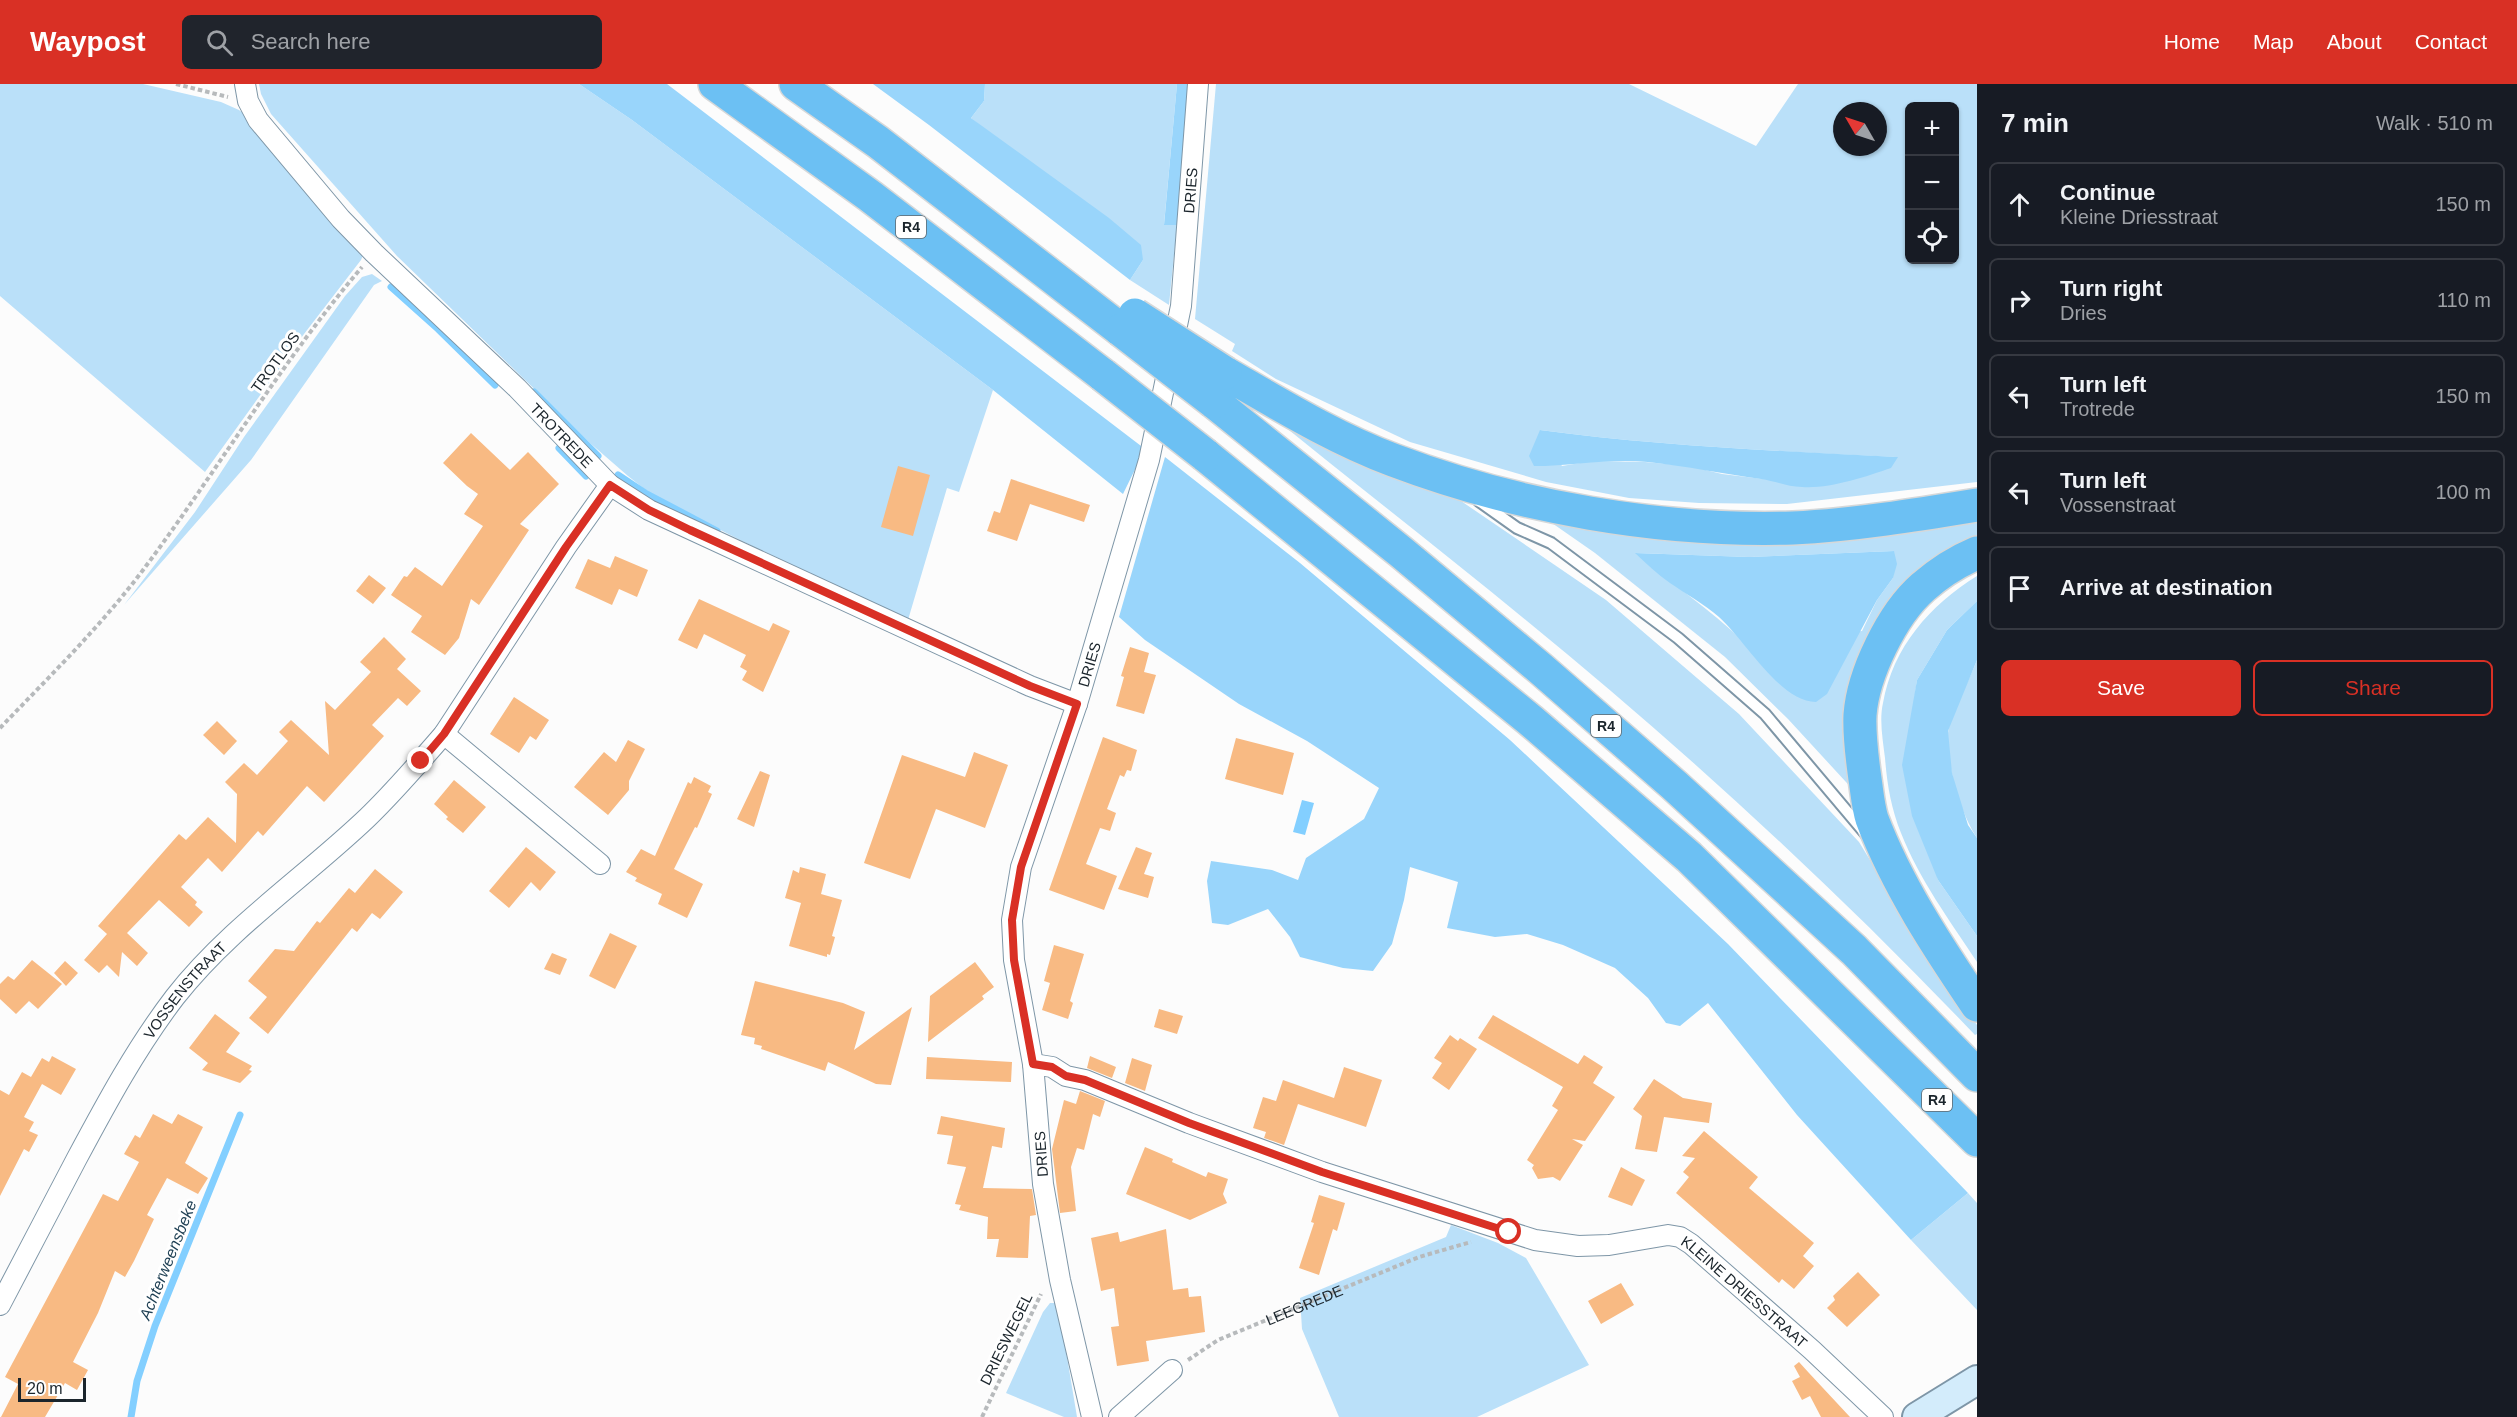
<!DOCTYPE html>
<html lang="en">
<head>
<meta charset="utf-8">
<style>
  body { margin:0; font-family:Helvetica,sans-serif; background:#20242c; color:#f1f3f6 }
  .controls { position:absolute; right:18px; top:18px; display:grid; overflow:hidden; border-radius:9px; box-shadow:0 2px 4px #0004 }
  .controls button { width:54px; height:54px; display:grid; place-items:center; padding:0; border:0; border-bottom:2px solid #363941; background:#171b24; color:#f1f3f6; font:30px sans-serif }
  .compass { position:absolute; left:1833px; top:18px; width:54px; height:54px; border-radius:50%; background:#171b24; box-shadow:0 2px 4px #0004; rotate:309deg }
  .scale { position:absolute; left:18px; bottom:15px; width:68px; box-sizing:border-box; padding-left:6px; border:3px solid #1b252c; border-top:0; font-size:16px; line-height:21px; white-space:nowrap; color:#1b252c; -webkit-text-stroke:4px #fff; paint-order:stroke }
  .stop { position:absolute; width:18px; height:18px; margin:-14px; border:4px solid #d93025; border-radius:50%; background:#fff }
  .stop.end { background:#d93025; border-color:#fff; box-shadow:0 2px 6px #0008 }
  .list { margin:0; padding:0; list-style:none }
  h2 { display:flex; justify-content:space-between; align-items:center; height:78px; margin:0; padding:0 24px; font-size:26px }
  h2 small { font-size:20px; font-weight:400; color:#9ea1a6 }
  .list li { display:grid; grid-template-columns:39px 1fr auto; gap:18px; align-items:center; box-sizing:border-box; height:84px; margin:0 12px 12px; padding:0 12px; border:2px solid #363941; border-radius:9px }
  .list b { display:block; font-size:22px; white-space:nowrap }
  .list p { margin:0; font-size:20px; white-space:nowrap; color:#9ea1a6 }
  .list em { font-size:20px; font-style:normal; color:#9ea1a6 }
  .actions { display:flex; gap:12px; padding:18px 24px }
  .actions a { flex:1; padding:14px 0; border:2px solid #d93025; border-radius:9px; text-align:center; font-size:21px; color:#d93025 }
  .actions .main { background:#d93025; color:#fff }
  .icon { flex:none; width:33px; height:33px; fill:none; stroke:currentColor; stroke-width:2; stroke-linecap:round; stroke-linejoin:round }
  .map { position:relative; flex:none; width:1977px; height:1333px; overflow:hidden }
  header { display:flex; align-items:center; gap:36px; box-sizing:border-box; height:84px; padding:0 30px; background:#d93025; color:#fff }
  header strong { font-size:28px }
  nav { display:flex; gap:33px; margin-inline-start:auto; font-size:21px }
  .search { width:420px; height:54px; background:#20242c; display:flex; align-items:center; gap:15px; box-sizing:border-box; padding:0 21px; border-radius:9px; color:#9ea1a6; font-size:22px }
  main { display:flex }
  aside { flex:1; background:#171b24 }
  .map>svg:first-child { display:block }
  .green { fill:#bae0f9; fill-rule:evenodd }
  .forest { fill:#99d5fb }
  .water { fill:#83cfff }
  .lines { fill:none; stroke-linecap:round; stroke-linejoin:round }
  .stream { stroke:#83cfff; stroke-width:7 }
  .building { fill:#f8ba83 }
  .lane-casing { stroke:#7e96a7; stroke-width:14 }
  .street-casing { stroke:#7e96a7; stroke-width:22 }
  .secondary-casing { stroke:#7e96a7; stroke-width:32 }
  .highway-casing { stroke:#d6d8d9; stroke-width:36 }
  .path { stroke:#b7babc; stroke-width:4; stroke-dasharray:4.5 3; stroke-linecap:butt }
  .lane { stroke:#fff; stroke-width:10 }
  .street { stroke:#fff; stroke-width:20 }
  .secondary { stroke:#d3ecfb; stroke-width:28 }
  .highway { stroke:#6cc0f3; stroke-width:33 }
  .highway-bridge-casing { stroke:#d6d8d9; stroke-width:36; stroke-linecap:butt }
  .highway-bridge { stroke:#6cc0f3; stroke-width:33 }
  .route { stroke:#d93025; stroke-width:8 }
  .labels { text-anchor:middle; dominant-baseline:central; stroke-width:6; stroke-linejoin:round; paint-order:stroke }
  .shield { fill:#fff; stroke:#5f666b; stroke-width:1.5 }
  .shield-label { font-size:14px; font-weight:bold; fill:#1b252c }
  .street-label { font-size:15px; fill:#1b252c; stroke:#fff }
  .water-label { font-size:16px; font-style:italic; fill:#1d3e52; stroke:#fff }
</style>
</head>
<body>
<header>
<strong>Waypost</strong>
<div class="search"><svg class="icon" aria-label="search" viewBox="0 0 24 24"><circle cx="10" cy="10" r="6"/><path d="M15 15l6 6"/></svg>Search here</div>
<nav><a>Home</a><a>Map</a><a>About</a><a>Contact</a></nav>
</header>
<main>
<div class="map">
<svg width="1977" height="1333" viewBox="0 0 1977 1333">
  <rect width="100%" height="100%" fill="#fcfcfc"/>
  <path class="green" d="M 0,0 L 143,0 L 221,18 L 239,26 L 252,36 L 364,169 L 361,176 L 304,250 L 205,388 L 0,212 Z
    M 259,0 L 579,0 L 632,36 L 993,306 L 959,408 L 947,404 L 908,536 L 740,456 L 652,411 L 628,392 L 590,359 L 397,172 L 271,30 L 261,10 Z
    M 985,0 L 1177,0 L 1164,140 L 1177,141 L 1169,221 L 1130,196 L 1143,176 L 971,34 L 984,17 Z
    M 1216,0 L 1629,0 L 1756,62 L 1798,0 L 1977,0 L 1977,398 L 1787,420 L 1699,419 L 1629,414 L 1546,398 L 1410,358 L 1276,295 L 1232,267 L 1235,260 L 1195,235 ZM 1910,22 L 1954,22 L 1954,176 L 1910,176 ZM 1842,27 L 1878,27 L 1878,63 L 1842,63 ZM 1540,346 C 1659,362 1778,367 1897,373 L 1763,395 L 1722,390 L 1689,382 L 1645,378 L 1592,377 L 1562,382 Z
    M 372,190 L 382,197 L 374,201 L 251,376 L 124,521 L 195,428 L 244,353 L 345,212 L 362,193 Z
    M 1274,334 L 1442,404 L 1606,516 L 1739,630 L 1859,758 L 1941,892 L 1977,941 L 1977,950 L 1975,951 C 1835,804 1684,665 1527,537 C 1443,468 1358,402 1274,334 Z
    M 1539,430 L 1977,432 L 1977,455 L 1891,525 L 1857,710 L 1788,635 L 1725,573 L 1595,469 ZM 1894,467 L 1893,494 L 1877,516 L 1862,547 L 1744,558 C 1710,525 1671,500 1636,469 L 1749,473 Z
    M 1977,492 L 1977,517 L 1947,546 L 1917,596 L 1912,632 L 1938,796 L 1977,852 L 1977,878 C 1950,837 1919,795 1901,749 C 1891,724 1887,700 1885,674 C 1883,657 1879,636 1883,619 C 1893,563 1930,521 1977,492 Z
    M 1977,576 L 1977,754 C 1960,728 1946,680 1948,649 C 1949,635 1971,592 1977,576 Z
    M 1968,1109 L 1977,1119 L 1977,1226 L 1911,1156 Z
    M 1451,1141 L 1498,1159 L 1526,1174 L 1589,1281 L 1477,1333 L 1339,1333 L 1302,1245 L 1300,1214 L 1446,1153 Z
    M 1050,1219 L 1056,1219 L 1060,1231 L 1077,1333 L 1064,1333 L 1006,1309 L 1043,1228 Z"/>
  <path class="forest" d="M 579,0 L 667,0 L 1145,365 L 1123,410 L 993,306 L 632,36 Z
    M 873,0 L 985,0 L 984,17 L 971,34 L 1109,134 L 1141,161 L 1143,176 L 1130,196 L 929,41 Z
    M 1177,0 L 1190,0 L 1177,141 L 1164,141 Z
    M 1540,346 C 1659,362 1778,367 1898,373 L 1891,384 C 1865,393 1829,405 1802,403 C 1788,403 1775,397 1761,395 C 1724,390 1686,382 1648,378 C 1610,374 1572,382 1534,382 L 1529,372 Z
    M 1165,373 L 1300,479 L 1510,656 L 1728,860 L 1968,1109 L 1911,1156 L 1797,1031 L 1708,919 L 1680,942 L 1666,939 L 1648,914 L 1615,884 L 1563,861 L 1527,850 L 1495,853 L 1447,844 L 1458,798 L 1410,783 L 1404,816 L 1392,860 L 1373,887 L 1343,884 L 1300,873 L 1290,853 L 1268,825 L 1228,841 L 1212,839 L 1207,797 L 1211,777 L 1272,786 L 1298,796 L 1306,774 L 1364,735 L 1379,704 L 1307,657 L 1239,620 L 1145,556 L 1119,533 Z
    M 1894,467 L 1897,480 L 1893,494 L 1877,516 L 1827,610 L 1816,618 C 1779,617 1746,557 1719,533 C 1704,520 1686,510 1670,499 C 1657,490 1646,479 1635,469 L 1749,473 Z
    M 1977,517 L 1977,576 L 1948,647 L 1952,689 L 1968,741 L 1977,754 L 1977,852 L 1938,796 L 1912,732 L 1902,681 L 1917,596 L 1947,546 Z"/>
  <path class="water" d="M 1302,716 L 1314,719 L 1305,751 L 1293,748 Z"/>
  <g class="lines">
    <path class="stream" d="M 391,203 L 438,245 L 495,301
      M 534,308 L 598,372
      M 559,364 L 586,392
      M 618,391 L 645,409 L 717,447
      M 131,1333 L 137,1297 L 155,1242 L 240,1031"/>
  </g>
  <path class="building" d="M 471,349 L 510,386 L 528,368 L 559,400 L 520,440 L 529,446 L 479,521 L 471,515 L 459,554 L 445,571 L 411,548 L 422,532 L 391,511 L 404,492 L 407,493 L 415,483 L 442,502 L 483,442 L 464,430 L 478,410 L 467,402 L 443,379 Z
    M 898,382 L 930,391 L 913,452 L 881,443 Z
    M 1011,395 L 1090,421 L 1084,438 L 1030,420 L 1017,457 L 987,447 L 994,427 L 1000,429 Z
    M 615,472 L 648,486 L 637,513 L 619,505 L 612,521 L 575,504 L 588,475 L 610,484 Z
    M 369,491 L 386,504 L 373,520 L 356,507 Z
    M 699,515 L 769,547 L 773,539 L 790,547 L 763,608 L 742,596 L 747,587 L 740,583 L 746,571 L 704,550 L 697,565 L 678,556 Z
    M 384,553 L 406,575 L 397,585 L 421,607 L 407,622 L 398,614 L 372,641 L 384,652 L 326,716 L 324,718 L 307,702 L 263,752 L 258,747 L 222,788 L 208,774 L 181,803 L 197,818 L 195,821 L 203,828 L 189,843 L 159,816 L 127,849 L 148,869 L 137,882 L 122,868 L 119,893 L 107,881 L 99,889 L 84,876 L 107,850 L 98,842 L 179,750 L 186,756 L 208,733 L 236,759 L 237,710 L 225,698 L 244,679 L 257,691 L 288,657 L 279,648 L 291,636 L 329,671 L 325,617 L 335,626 L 371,588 L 360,578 Z
    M 1130,563 L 1149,569 L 1144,588 L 1156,591 L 1144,630 L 1116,622 L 1124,593 L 1121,592 Z
    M 514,613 L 549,636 L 536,656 L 530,652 L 519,669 L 490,650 Z
    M 217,637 L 237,657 L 224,671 L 203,651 Z
    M 1103,653 L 1137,666 L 1131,687 L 1127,686 L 1124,693 L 1120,691 L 1107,725 L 1116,729 L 1110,747 L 1100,744 L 1086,780 L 1117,792 L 1104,826 L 1049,806 Z
    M 1236,654 L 1294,669 L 1283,711 L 1225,695 Z
    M 628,656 L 645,665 L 629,697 L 629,706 L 608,731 L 574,703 L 604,668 L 616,678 Z
    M 974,668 L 1008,681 L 985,744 L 936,725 L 910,795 L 864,779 L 902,671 L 965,693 Z
    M 760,687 L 770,691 L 754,743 L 737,735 Z
    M 694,693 L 711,702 L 708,708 L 712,710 L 697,744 L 695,743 L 674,785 L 703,800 L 687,834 L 658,820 L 662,810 L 635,797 L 637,794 L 626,788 L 641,765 L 655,772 L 688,698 L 691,700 Z
    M 454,696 L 486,723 L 463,749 L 446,735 L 448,733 L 434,720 Z
    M 526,763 L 556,788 L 540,807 L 531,798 L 509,824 L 489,807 Z
    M 1136,763 L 1152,769 L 1144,790 L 1154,793 L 1148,814 L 1118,805 Z
    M 800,783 L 826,790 L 821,810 L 842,816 L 832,852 L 835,853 L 830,871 L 827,870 L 827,873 L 789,862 L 801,819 L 785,814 L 793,786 L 799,789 Z
    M 375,785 L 403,808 L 380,835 L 372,829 L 357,848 L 352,844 L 268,950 L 249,934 L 267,913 L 248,897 L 275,865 L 294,867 L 317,837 L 320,839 L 349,804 L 355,809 Z
    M 610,849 L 637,862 L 615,905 L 589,892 Z
    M 1054,861 L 1084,870 L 1070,917 L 1073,919 L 1068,935 L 1042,926 L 1050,899 L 1044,897 Z
    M 552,869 L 567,875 L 560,891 L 544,885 Z
    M 32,876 L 62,900 L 38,925 L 29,917 L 16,930 L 0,915 L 0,900 L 8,892 L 14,896 Z
    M 65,877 L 78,889 L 66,902 L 54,889 Z
    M 975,878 L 994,903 L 982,912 L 984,915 L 928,958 L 930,912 Z
    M 755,897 L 843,919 L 865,928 L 854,966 L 912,923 L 891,1001 L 876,1000 L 828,978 L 825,987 L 761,965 L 762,962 L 754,960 L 755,954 L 741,951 Z
    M 1159,925 L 1183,932 L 1177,950 L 1154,943 Z
    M 215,930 L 240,949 L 226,968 L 252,982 L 249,986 L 252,987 L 240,999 L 202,986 L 208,979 L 189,964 Z
    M 1493,931 L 1578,980 L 1584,971 L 1603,983 L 1593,999 L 1615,1013 L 1585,1057 L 1572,1055 L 1583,1061 L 1560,1097 L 1553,1093 L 1538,1095 L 1532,1084 L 1534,1081 L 1527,1076 L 1558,1026 L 1552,1022 L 1563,1003 L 1478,954 Z
    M 1450,951 L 1458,957 L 1460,954 L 1477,965 L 1449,1006 L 1432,994 L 1442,979 L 1434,974 Z
    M 52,972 L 76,985 L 61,1011 L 42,1000 L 24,1033 L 34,1038 L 29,1047 L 38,1051 L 29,1068 L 24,1065 L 0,1112 L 0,1006 L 9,1011 L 22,988 L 31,993 L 42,974 L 49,978 Z
    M 1090,972 L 1116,983 L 1112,994 L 1087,984 Z
    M 927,973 L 1012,978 L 1011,998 L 926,995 Z
    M 1132,974 L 1152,981 L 1145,1007 L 1125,999 Z
    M 1344,983 L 1382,996 L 1366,1043 L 1298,1020 L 1284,1061 L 1264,1054 L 1266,1048 L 1253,1044 L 1263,1013 L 1276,1017 L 1283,996 L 1334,1014 Z
    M 1654,995 L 1683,1014 L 1712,1019 L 1709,1039 L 1664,1033 L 1657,1068 L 1635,1065 L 1642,1032 L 1633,1025 Z
    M 1080,1007 L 1105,1017 L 1100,1033 L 1093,1030 L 1084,1066 L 1077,1064 L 1071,1083 L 1076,1127 L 1060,1129 L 1052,1065 L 1064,1016 L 1076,1020 Z
    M 153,1030 L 172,1040 L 178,1030 L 203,1043 L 185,1079 L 208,1094 L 198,1110 L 167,1094 L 147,1131 L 154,1135 L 134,1177 L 125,1193 L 115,1187 L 98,1229 L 73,1278 L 88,1286 L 77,1306 L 65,1299 L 45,1333 L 1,1333 L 18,1300 L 5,1293 L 103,1110 L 118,1117 L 139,1078 L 124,1070 L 135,1051 L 140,1054 Z
    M 941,1032 L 1005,1044 L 1002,1064 L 992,1062 L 983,1104 L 1032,1105 L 1036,1131 L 1030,1132 L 1028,1174 L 996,1173 L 999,1155 L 987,1155 L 988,1133 L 959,1126 L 961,1121 L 955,1120 L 966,1083 L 947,1080 L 953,1052 L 937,1050 Z
    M 1704,1047 L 1758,1093 L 1749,1104 L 1814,1159 L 1803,1172 L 1814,1182 L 1794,1205 L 1782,1195 L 1779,1199 L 1676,1109 L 1689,1093 L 1683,1088 L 1695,1074 L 1682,1072 Z
    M 1145,1063 L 1173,1075 L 1172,1078 L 1206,1093 L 1208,1088 L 1228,1095 L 1223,1110 L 1227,1119 L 1190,1136 L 1126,1110 Z
    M 1621,1083 L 1645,1096 L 1632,1122 L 1608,1113 Z
    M 1319,1111 L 1345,1119 L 1337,1147 L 1333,1145 L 1319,1191 L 1299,1184 L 1314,1139 L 1311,1138 Z
    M 1166,1145 L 1173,1206 L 1188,1204 L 1189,1213 L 1201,1212 L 1205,1248 L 1146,1257 L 1149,1277 L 1117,1282 L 1111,1243 L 1119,1242 L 1114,1204 L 1101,1207 L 1091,1154 L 1118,1148 L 1120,1158 Z
    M 1858,1188 L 1880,1211 L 1847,1243 L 1827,1224 L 1835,1216 L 1833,1212 Z
    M 1621,1199 L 1634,1221 L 1601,1240 L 1588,1217 Z
    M 1799,1278 L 1809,1289 L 1850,1333 L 1821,1333 L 1810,1312 L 1802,1316 L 1792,1297 L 1800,1293 L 1794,1282 Z"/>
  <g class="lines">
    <defs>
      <path id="lane" d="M 1479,417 L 1517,444 L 1551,459 L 1678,554 L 1765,630 L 1866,750"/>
      <g id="street">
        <path id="s2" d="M 245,0 L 248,17 L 258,36 L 341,135 L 374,169 L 517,304 L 610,401 L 649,426 L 690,445 L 1030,602 L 1077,620"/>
        <path d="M 444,650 L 600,780"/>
        <path id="s3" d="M 1033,980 L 1052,983 L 1066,992 L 1085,996 L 1189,1039 L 1322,1088 L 1535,1156 L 1578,1162 L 1609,1161 L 1668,1151 L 1680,1153 L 1691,1160 L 1812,1266 L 1883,1333"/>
        <path id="s4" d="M 0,1221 C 25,1173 51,1124 76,1076 C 106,1020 136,964 175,913 C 229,844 304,794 367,734 C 394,708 419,679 444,650 L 566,463 L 610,401"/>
        <path id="s5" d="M 1092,1333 L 1060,1196 L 1043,1100 L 1033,980 L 1014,876 L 1012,836 L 1021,783 L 1077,620 L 1149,376 L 1181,222 L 1198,0"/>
        <path d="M 1119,1333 L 1172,1286"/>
      </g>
      <path id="secondary" d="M 1917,1333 L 1977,1296"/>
      <path id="highway" d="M 715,0 L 870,112 L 1103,291
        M 796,0 L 878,58 L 1121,246
        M 1225,289 C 1279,320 1334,354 1393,376 C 1517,423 1660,448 1793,444 C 1854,441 1916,431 1977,421
        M 1214,318 L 1401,468 L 1541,585 L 1674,701 L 1854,866 L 1977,991
        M 1205,371 L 1530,636 L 1689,773 L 1977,1056
        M 1977,469 C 1958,477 1939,489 1923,503 C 1892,530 1863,590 1860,631 C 1859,653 1862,673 1865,695 C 1867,708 1868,722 1872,735 C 1897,801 1937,862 1977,921"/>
    </defs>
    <use href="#lane" class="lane-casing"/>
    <use href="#street" class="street-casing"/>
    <use href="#secondary" class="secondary-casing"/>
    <use href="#highway" class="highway-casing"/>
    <g class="path">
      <path d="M 176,0 L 228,13"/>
      <path d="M 0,644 C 50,592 103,540 146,482 C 219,384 282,277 362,183"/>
      <path id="s1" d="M 1188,1276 L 1218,1256 L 1419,1173 L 1471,1158"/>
      <path d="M 982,1333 L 1041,1210"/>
    </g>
    <use href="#lane" class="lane"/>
    <use href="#street" class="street"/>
    <use href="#secondary" class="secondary"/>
    <use href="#highway" class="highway"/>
    <defs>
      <path id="highway-bridge" d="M 1135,231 L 1225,289
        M 1121,246 L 1214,318
        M 1103,291 L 1205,371"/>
    </defs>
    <use href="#highway-bridge" class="highway-bridge-casing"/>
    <use href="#highway-bridge" class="highway-bridge"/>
  </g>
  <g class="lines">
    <path class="route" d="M 421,677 L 444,650 L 566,463 L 610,401 L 649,426 L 690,446 L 1030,602 L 1077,620 L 1021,783 L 1012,836 L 1014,876 L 1033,980 L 1052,983 L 1066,992 L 1085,996 L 1189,1039 L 1322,1088 L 1509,1148"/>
  </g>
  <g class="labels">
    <g class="shield">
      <rect x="896" y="132" width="30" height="22" rx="4.5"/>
      <rect x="1591" y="631" width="30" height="22" rx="4.5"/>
      <rect x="1922" y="1005" width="30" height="22" rx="4.5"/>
    </g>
    <g class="shield-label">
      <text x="911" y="143">R4</text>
      <text x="1606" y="642">R4</text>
      <text x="1937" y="1016">R4</text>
    </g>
    <g class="street-label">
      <text stroke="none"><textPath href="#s5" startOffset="1258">DRIES</textPath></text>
      <text transform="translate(275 278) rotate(-54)">TROTLOS</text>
      <text stroke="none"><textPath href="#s2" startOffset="477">TROTREDE</textPath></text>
      <text stroke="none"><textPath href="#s5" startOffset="772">DRIES</textPath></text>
      <text stroke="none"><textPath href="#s4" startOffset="366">VOSSENSTRAAT</textPath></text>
      <text transform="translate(1041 1070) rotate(-94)">DRIES</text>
      <text stroke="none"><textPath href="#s3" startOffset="764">KLEINE DRIESSTRAAT</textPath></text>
      <text stroke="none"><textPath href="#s1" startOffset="129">LEEGREDE</textPath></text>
      <text transform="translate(1006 1255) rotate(-64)">DRIESWEGEL</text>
    </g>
    <g class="water-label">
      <text transform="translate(168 1176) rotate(-68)">Achterweensbeke</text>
    </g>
  </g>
</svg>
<div class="controls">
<button>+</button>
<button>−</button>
<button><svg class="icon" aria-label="locate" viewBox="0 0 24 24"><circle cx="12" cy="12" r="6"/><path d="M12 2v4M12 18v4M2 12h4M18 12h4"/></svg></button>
</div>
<svg class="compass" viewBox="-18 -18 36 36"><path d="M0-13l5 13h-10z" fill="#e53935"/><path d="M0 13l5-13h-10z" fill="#9ea1a6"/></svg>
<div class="scale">20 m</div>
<div class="stop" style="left:1509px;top:1148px"></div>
<div class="stop end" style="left:421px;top:677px"></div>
</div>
<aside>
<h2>7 min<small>Walk · 510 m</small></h2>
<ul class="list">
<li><svg class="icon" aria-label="ahead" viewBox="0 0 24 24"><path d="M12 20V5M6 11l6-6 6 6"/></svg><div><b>Continue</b><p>Kleine Driesstraat</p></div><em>150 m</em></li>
<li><svg class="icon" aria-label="right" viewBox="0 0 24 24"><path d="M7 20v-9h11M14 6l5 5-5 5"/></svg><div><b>Turn right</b><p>Dries</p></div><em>110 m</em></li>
<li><svg class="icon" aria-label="left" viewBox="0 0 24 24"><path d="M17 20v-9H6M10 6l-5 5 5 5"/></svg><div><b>Turn left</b><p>Trotrede</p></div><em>150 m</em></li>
<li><svg class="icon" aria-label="left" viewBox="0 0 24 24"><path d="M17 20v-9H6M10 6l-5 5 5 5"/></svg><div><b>Turn left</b><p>Vossenstraat</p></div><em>100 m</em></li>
<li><svg class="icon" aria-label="arrive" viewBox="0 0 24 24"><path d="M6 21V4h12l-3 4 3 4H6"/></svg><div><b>Arrive at destination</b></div></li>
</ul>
<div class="actions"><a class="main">Save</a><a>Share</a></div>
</aside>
</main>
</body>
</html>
